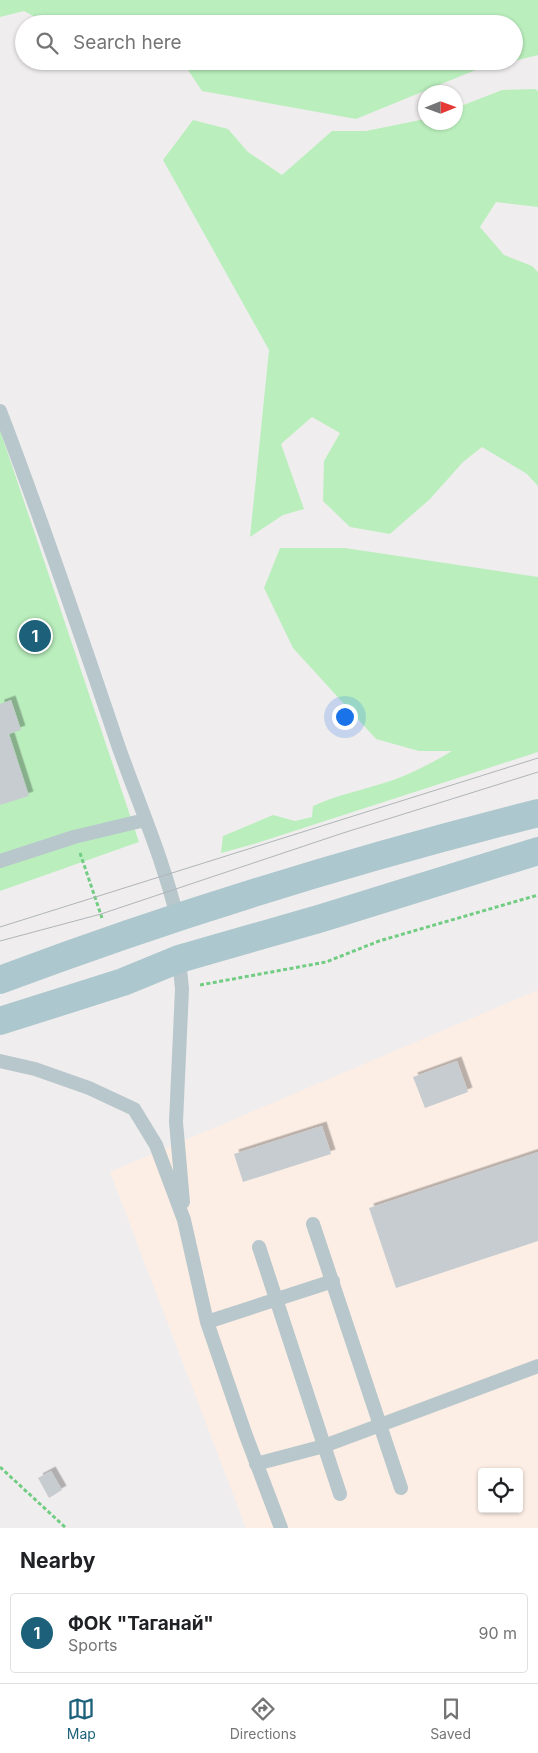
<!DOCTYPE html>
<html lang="en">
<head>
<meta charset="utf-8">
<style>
  body { margin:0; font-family:Inter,sans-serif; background:#f6f6f6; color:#202124 }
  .controls { position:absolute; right:15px; bottom:15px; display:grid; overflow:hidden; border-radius:5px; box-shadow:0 1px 4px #0004 }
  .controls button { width:45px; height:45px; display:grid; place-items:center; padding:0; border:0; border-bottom:1px solid #e0e0e0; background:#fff; color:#202124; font:25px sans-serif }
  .compass { position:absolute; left:418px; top:85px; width:45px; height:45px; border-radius:50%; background:#fff; box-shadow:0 1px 4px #0004; rotate:89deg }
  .you { position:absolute; left:344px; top:716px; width:18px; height:18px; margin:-12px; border:4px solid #fff; border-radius:50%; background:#1a73e8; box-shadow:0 0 0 8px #1a73e833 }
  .badge { display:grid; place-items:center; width:32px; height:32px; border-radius:50%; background:#1c6179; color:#fff; font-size:16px; font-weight:700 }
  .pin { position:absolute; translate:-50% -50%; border:2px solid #fff; box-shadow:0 1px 5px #0006 }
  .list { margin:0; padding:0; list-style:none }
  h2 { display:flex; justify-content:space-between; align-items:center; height:65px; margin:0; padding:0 20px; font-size:21px }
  h2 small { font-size:16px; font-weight:400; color:#757577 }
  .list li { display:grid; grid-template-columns:32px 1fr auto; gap:15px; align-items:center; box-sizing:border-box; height:80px; margin:0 10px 10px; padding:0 10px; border:1px solid #e0e0e0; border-radius:5px }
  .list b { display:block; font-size:19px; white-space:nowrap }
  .list p { margin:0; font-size:16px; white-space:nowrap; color:#757577 }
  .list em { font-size:16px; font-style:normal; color:#757577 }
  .icon { flex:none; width:28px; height:28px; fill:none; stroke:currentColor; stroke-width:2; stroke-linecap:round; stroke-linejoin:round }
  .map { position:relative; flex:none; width:538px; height:1528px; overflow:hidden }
  .search { position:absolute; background:#fff; box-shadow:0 1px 4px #0004; left:15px; right:15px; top:15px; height:55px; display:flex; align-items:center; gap:12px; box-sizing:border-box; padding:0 18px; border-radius:28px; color:#757577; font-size:19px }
  .sheet { height:155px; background:#fff }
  nav { display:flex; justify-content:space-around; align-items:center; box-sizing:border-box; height:70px; border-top:1px solid #e0e0e0; background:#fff; font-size:14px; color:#757577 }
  nav a { display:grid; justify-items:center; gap:2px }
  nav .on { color:#1c6179 }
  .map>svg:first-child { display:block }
  .commercial { fill:#fceee5; fill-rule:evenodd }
  .green { fill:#baefbd }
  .building { fill:#c7ccd0; filter:url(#shadow) }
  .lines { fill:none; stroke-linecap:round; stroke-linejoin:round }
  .path { stroke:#71cd83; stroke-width:3; stroke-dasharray:4 2.5; stroke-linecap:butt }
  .lane { stroke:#b8c7cb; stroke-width:14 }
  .primary { stroke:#acc7cd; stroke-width:28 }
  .tram { stroke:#afb5b8; stroke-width:1 }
</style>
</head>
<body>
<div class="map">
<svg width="538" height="1528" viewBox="0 0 538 1528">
  <defs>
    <filter id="shadow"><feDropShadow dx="4.5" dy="-4.5" stdDeviation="0" flood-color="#0004"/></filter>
  </defs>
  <rect width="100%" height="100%" fill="#f0edee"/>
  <path class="commercial" d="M 538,990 L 538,1528 L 246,1528 L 110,1172 ZM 482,1472 L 519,1472 L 519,1509 L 482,1509 Z"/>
  <path class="green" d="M 0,0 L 538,0 L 538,55 L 514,61 L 514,24 L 48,24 L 24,11 L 0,17 Z
    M 182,61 L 511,61 L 478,69 L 356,119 L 202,91 Z
    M 535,89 L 538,91 L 538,207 L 496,202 L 480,227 L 504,255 L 532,266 L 538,272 L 538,486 L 527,474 L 482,447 L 463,462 L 430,499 L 390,534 L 350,527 L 323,501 L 324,461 L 340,433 L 312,417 L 281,444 L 304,509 L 283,515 L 250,537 L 269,350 L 163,160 L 193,120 L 228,129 L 248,152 L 282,175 L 332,131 L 366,131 L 425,119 L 426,122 L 456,122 L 456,108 L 502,90 Z
    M 0,430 L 139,842 L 0,891 Z
    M 280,548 L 345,548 L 538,577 L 538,752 L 254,844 L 221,853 L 223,836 L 273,815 L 295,821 L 312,817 L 313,806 C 343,792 376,788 406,775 C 422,768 437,760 452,751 L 419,751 L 376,739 L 293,648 L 264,588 Z"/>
  <path class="building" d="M 11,700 L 21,730 L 9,734 L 29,796 L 0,805 L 0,704 Z
    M 457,1061 L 468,1092 L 425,1108 L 413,1077 Z
    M 322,1126 L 331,1154 L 243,1182 L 234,1154 Z
    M 538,1152 L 538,1241 L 396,1288 L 369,1208 Z
    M 51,1471 L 62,1490 L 49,1498 L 38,1478 Z"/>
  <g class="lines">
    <path class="path" d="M 80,853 L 102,918
      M 200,985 L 326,962 L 379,941 L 538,895
      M 0,1467 L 66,1528"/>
    <path class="lane" d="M 0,411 C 43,523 81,635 119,748 C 139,804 163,859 177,917
      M 0,861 L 74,837 L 145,820
      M 179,959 L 182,989 L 176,1122 L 183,1202
      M 0,1061 L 35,1069 L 89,1088 L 134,1109 L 156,1145 L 184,1220 L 207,1322 L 245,1433 L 281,1528
      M 313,1224 L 401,1488
      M 259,1247 L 340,1494
      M 207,1322 L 333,1281
      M 256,1464 L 324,1446 L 538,1366"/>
    <path class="primary" d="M 0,980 C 175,914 356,859 538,813
      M 0,1021 L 123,982 L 179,959 L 322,918 L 538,851"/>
    <path class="tram" d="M 0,927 L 538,758
      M 0,941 L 101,914 L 343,833 L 538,772"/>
  </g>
</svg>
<div class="controls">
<button><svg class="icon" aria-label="locate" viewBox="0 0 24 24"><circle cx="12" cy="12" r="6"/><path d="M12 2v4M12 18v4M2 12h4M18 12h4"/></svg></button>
</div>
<svg class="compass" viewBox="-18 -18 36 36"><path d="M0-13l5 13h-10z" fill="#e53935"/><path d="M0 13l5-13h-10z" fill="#757577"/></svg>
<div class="you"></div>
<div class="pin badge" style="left:35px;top:636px">1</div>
<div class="search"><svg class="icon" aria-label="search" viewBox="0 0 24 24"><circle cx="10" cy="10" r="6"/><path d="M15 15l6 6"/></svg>Search here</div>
</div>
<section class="sheet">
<h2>Nearby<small></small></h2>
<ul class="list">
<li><span class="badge">1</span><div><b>ФОК &quot;Таганай&quot;</b><p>Sports</p></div><em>90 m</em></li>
</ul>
</section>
<nav>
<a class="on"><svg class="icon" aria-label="map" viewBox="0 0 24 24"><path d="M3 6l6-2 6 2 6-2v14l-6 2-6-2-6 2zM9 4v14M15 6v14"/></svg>Map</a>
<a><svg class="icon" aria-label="directions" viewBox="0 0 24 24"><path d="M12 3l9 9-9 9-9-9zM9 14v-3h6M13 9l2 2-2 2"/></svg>Directions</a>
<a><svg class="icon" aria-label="saved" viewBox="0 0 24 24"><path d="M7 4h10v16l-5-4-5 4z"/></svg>Saved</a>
</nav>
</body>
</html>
